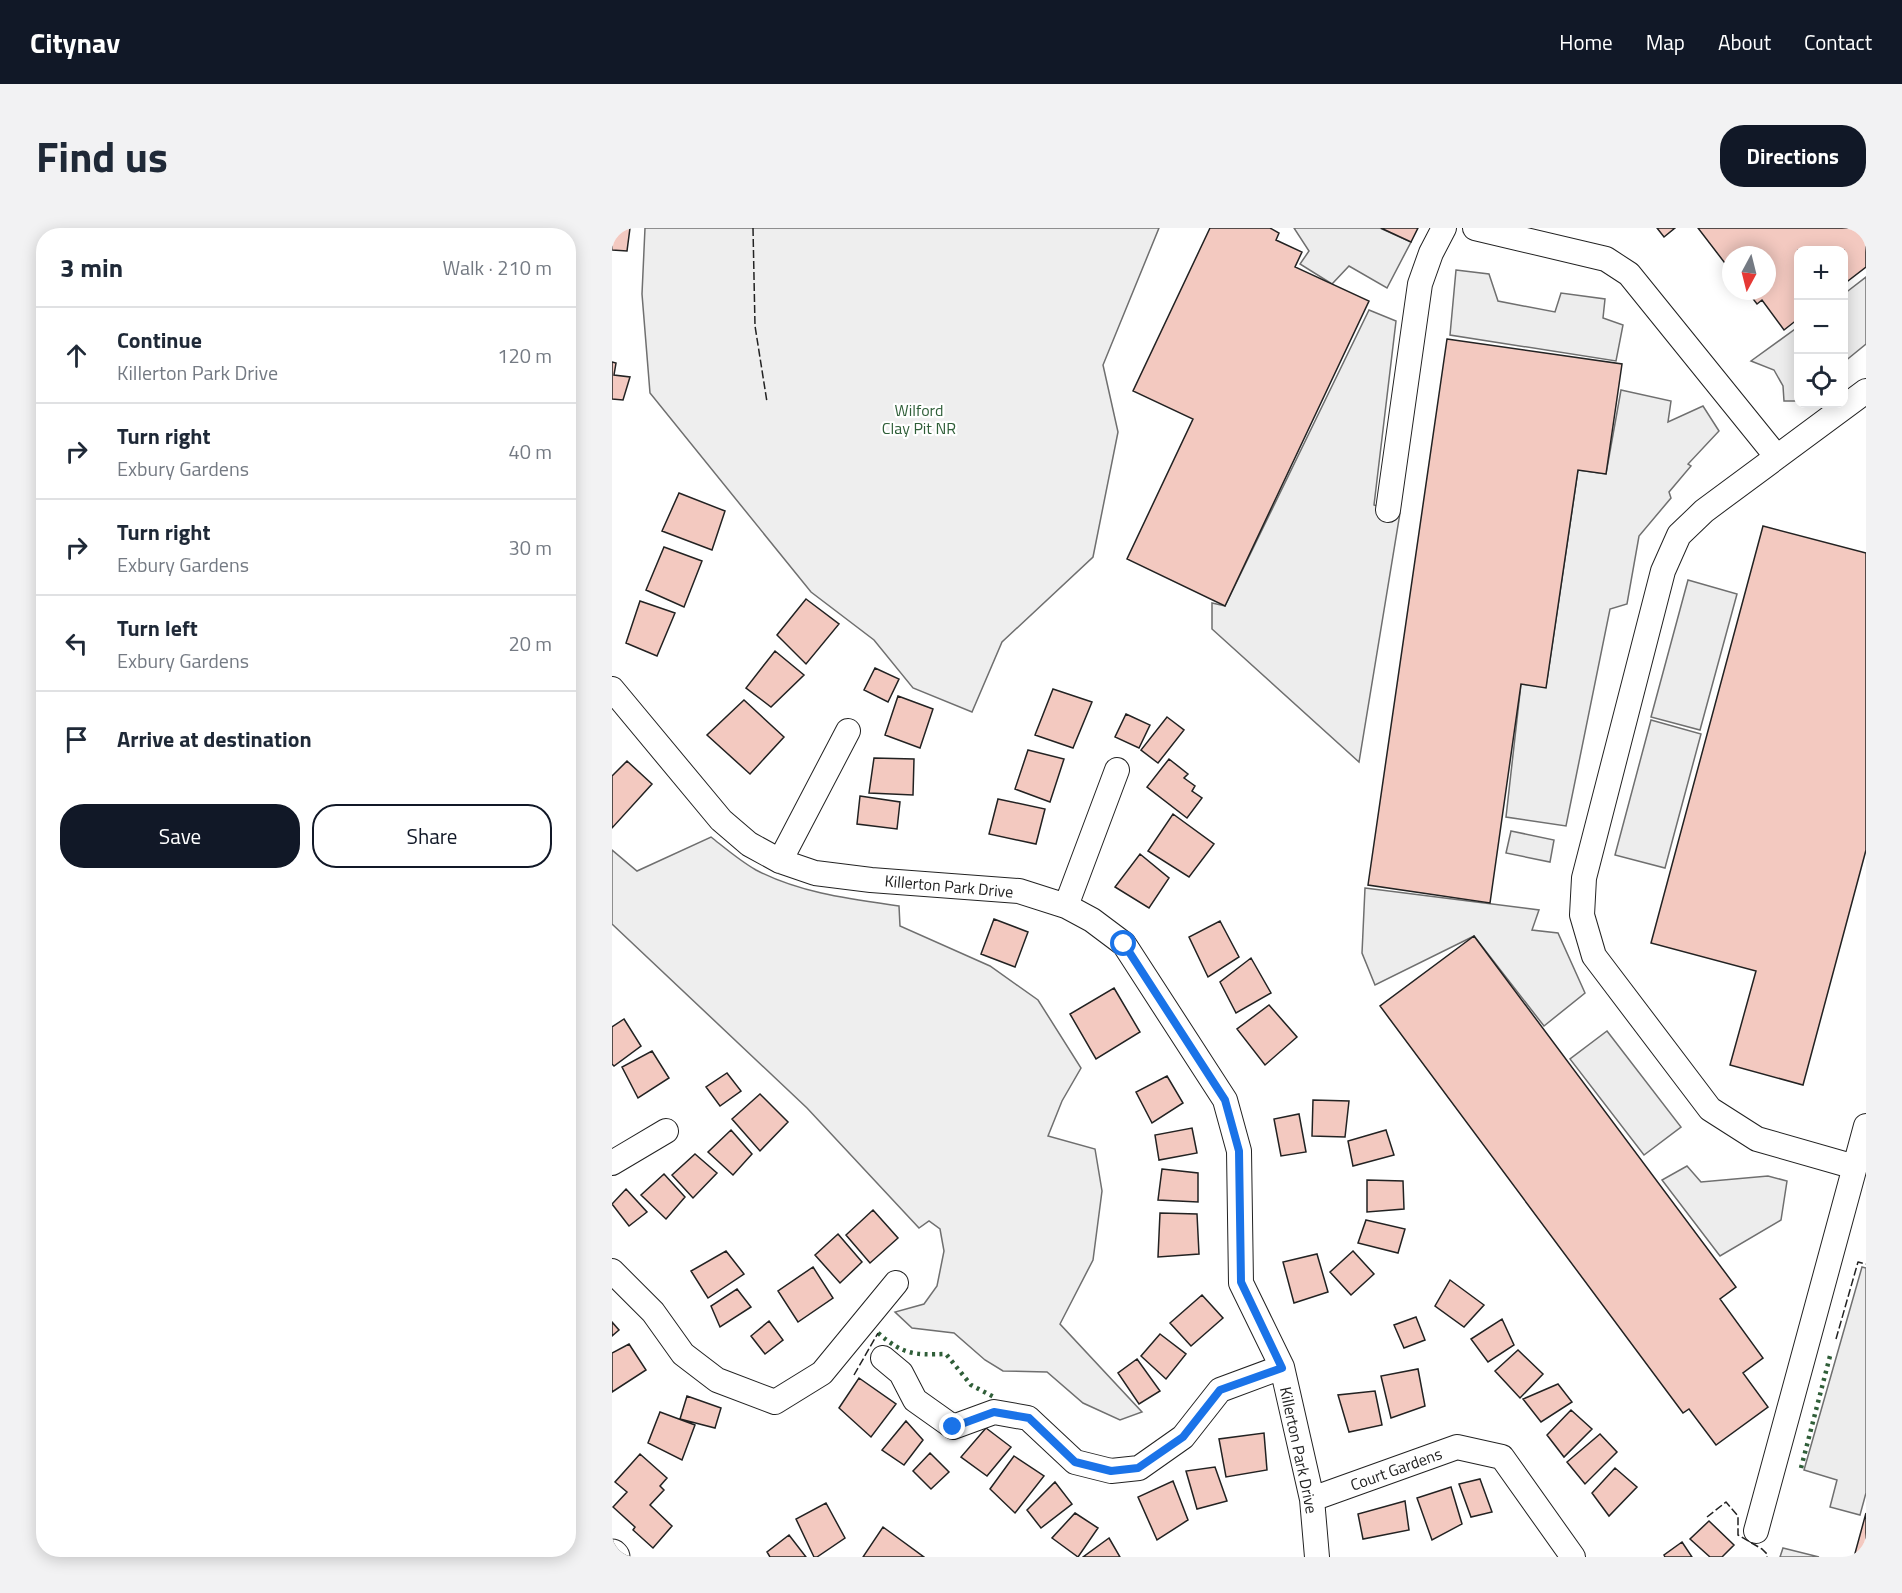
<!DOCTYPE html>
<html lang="en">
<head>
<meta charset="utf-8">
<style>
  body { margin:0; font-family:"Titillium Web",sans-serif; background:#f2f2f3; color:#1f2937 }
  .controls { position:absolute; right:18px; top:18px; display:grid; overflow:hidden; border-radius:12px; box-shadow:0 3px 15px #0003 }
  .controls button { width:54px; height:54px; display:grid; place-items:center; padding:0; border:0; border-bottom:2px solid #e0e1e3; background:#fff; color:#1f2937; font:30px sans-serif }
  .compass { position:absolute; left:1110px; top:18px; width:54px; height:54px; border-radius:50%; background:#fff; box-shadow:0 3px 15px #0003; rotate:187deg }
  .stop { position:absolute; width:18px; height:18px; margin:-14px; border:4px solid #1a73e8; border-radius:50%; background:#fff }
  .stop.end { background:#1a73e8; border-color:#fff; box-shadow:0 2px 6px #0008 }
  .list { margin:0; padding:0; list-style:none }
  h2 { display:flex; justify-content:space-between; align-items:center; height:78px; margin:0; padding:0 24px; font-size:26px }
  h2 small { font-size:20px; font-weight:400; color:#747a83 }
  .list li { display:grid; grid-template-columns:39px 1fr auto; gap:18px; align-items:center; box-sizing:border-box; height:96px; padding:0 24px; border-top:2px solid #e0e1e3 }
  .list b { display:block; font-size:22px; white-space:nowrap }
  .list p { margin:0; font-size:20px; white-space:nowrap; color:#747a83 }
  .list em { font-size:20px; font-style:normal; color:#747a83 }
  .actions { display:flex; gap:12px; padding:18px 24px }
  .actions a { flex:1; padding:14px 0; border:2px solid #111827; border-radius:24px; text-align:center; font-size:21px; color:#111827 }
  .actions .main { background:#111827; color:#fff }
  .icon { flex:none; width:33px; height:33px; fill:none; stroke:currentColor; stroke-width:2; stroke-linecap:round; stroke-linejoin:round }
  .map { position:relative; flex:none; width:1254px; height:1329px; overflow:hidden; border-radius:24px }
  header { display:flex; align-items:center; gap:36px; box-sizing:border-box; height:84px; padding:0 30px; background:#111827; color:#fff }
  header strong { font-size:28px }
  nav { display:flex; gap:33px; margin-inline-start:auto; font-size:21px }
  .intro { display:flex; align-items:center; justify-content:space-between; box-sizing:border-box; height:144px; padding:0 36px }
  h1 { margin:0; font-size:42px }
  .button { padding:15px 27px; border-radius:24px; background:#111827; color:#fff; font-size:21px; font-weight:700 }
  main { display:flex; gap:36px; padding:0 36px }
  aside { flex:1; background:#fff; border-radius:24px; box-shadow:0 3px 15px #0003 }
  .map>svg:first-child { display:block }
  .green { fill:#eee; stroke:#6f6f6f; stroke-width:1.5 }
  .parking { fill:#ededed; stroke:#6f6f6f; stroke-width:1.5 }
  .building { fill:#f3c9c0; stroke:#222; stroke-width:1.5 }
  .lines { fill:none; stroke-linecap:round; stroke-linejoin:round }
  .street-casing { stroke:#222; stroke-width:26 }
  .secondary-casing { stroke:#222; stroke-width:35 }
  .street { stroke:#fff; stroke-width:24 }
  .secondary { stroke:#fff; stroke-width:33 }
  .hedge { stroke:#2f5e38; stroke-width:4.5; stroke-dasharray:3 4.5; stroke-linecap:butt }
  .fence { stroke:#222; stroke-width:1.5; stroke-dasharray:8 3; stroke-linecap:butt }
  .route { stroke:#1a73e8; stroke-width:8 }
  .labels { text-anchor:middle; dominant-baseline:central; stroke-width:4.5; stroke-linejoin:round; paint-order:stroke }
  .park-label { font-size:16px; fill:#2f5e38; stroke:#fff }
  .street-label { font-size:16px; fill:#222; stroke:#fff }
</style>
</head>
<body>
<header>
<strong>Citynav</strong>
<nav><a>Home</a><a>Map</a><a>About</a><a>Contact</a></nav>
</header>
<div class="intro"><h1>Find us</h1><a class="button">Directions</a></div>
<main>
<aside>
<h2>3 min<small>Walk · 210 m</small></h2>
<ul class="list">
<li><svg class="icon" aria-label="ahead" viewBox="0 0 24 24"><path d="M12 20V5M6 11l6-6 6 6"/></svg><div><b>Continue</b><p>Killerton Park Drive</p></div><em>120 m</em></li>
<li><svg class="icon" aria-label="right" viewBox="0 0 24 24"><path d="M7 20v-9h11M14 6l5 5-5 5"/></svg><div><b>Turn right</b><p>Exbury Gardens</p></div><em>40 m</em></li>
<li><svg class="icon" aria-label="right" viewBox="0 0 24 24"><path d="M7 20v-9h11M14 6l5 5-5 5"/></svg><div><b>Turn right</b><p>Exbury Gardens</p></div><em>30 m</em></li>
<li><svg class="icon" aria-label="left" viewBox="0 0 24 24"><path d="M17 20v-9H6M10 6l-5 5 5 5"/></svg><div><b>Turn left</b><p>Exbury Gardens</p></div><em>20 m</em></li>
<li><svg class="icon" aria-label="arrive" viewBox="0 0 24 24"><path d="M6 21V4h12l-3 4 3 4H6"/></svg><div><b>Arrive at destination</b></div></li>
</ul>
<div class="actions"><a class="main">Save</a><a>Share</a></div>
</aside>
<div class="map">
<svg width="1254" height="1329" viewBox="0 0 1254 1329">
  <rect width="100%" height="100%" fill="#fff"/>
  <path class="green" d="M 33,0 L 547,0 L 491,137 L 506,204 L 481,329 L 390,414 L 360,484 L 301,460 L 262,412 L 199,364 L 38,165 L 30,66 Z
    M 99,609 C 113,620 128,633 144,642 C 188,665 238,671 287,678 L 288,698 L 378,738 L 426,772 L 469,840 L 450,873 L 436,908 L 483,921 L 490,963 L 481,1032 L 448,1096 L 530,1184 L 508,1192 L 471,1175 L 435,1144 L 391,1143 L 373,1132 L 342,1105 L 300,1100 L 283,1084 L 312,1076 L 325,1058 L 332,1023 L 328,1001 L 317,993 L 307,1000 L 195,880 L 0,696 L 0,622 L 25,643 Z"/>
  <path class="parking" d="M 682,0 L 768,0 L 799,14 L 775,60 L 737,38 L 720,56 L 688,36 L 697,23 Z
    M 844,42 L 877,46 L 886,73 L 943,84 L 949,65 L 993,71 L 991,90 L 1011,97 L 1004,133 L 838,107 Z
    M 1254,49 L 1254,116 L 1232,134 L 1232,66 Z
    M 757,82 L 784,93 L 762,277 L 788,285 L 747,534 L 600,401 L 600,375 L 613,378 Z
    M 1186,99 L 1186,170 L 1183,173 L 1172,173 L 1171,158 L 1162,142 L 1139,133 Z
    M 1009,162 L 1059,173 L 1056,194 L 1091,178 L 1107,203 L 1076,236 L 1079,238 L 1057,264 L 1059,270 L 1027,308 L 1015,376 L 998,381 L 954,598 L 894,589 L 909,456 L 934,459 L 966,242 L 994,246 Z
    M 1076,352 L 1125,366 L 1088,502 L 1039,489 Z
    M 1039,492 L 1089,506 L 1053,640 L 1003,627 Z
    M 899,603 L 942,612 L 938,634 L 894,625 Z
    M 753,660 L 927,682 L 920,702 L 946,705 L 973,765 L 932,798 L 862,708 L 763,757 L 750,725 Z
    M 995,803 L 1069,899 L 1032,927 L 958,831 Z
    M 1075,938 L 1089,954 L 1156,948 L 1175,953 L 1169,992 L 1108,1028 L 1050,952 Z
    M 1250,1039 L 1254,1040 L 1254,1265 L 1248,1287 L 1218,1279 L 1225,1252 L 1192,1242 Z
    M 1171,1320 L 1207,1329 L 1168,1329 Z"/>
  <path class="building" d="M 0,0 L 18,0 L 15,23 L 0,22 Z
    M 598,0 L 658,0 L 667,5 L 664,12 L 690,24 L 683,39 L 757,73 L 613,378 L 515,331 L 581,191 L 521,163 Z
    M 769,0 L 806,0 L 799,14 Z
    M 1045,0 L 1063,0 L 1052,9 Z
    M 1086,0 L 1254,0 L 1254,39 L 1232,56 L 1232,22 L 1186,22 L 1186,91 L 1172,102 L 1150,72 L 1145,76 L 1135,63 L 1155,63 L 1155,27 L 1119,27 L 1119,43 Z
    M 835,111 L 1010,136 L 994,246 L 966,242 L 934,460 L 909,456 L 878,675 L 756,657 Z
    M 0,134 L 4,135 L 2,147 L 18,149 L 11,172 L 0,171 Z
    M 67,265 L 113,283 L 100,322 L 50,303 Z
    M 1151,298 L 1254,325 L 1254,622 L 1191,857 L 1118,837 L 1144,743 L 1039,715 Z
    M 52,319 L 90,333 L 72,379 L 34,362 Z
    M 194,371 L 227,396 L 194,436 L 165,407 Z
    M 28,373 L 63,385 L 45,428 L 14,415 Z
    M 163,423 L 192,447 L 159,479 L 134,460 Z
    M 263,440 L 287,451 L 276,474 L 252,462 Z
    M 441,461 L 480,474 L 461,520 L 423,507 Z
    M 286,468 L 321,481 L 308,520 L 273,507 Z
    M 132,472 L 172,509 L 138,546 L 95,507 Z
    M 514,486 L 538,497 L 527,520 L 503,509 Z
    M 555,489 L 572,502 L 546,535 L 529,522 Z
    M 416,522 L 452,531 L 438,574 L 403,561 Z
    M 262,530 L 302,531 L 301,567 L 257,565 Z
    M 557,531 L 576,546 L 572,550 L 583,558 L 580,563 L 590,570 L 575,590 L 535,559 Z
    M 15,533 L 40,556 L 0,600 L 0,548 Z
    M 248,568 L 288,574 L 285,601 L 245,596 Z
    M 386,571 L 433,581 L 424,616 L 377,606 Z
    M 561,586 L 602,616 L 577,649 L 536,623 Z
    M 528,626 L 557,650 L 537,680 L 503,659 Z
    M 382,691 L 416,704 L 403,739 L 369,726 Z
    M 608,693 L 627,729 L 596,749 L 577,709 Z
    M 862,708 L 1124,1059 L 1108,1071 L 1151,1130 L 1131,1145 L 1156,1179 L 1104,1217 L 1077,1181 L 1071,1185 L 768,778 Z
    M 639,730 L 659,765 L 624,785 L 608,754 Z
    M 502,760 L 528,804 L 484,831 L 458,786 Z
    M 657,777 L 685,809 L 653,837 L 625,801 Z
    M 12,791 L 29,818 L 2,838 L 0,836 L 0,799 Z
    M 40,823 L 57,850 L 26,870 L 10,839 Z
    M 115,845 L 129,863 L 108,878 L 94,859 Z
    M 555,848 L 571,875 L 540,895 L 524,864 Z
    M 148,866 L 176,894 L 148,923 L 120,891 Z
    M 701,872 L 737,873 L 733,909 L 700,908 Z
    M 687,886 L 694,924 L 669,928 L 662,891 Z
    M 580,900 L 585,925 L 547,932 L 543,907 Z
    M 119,902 L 140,926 L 121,947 L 96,924 Z
    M 774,902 L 782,927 L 741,938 L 736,913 Z
    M 83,926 L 105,945 L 81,970 L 60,947 Z
    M 550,941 L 586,945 L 586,974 L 546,972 Z
    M 52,946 L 73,969 L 54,991 L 29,967 Z
    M 755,952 L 791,953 L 792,981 L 755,984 Z
    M 14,961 L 35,984 L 17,998 L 0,976 Z
    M 261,982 L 286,1010 L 258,1035 L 234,1007 Z
    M 548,985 L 585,986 L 587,1026 L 546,1029 Z
    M 754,992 L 793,1001 L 786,1025 L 746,1015 Z
    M 226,1006 L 250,1034 L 228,1055 L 203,1027 Z
    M 114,1023 L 132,1046 L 96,1070 L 79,1043 Z
    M 741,1023 L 762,1046 L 739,1067 L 718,1044 Z
    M 705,1026 L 716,1064 L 682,1075 L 671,1034 Z
    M 201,1039 L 221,1070 L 186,1094 L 166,1063 Z
    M 838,1052 L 872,1077 L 852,1099 L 823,1078 Z
    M 125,1061 L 139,1079 L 108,1099 L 99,1078 Z
    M 590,1067 L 611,1090 L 579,1118 L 558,1095 Z
    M 804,1089 L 813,1112 L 792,1120 L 782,1097 Z
    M 890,1091 L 902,1117 L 876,1134 L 859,1111 Z
    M 157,1093 L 171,1112 L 153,1126 L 139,1108 Z
    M 0,1094 L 7,1102 L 0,1108 Z
    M 548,1106 L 574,1126 L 554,1151 L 529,1128 Z
    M 17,1116 L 34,1142 L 0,1164 L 0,1125 Z
    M 906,1122 L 931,1146 L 908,1170 L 883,1143 Z
    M 525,1131 L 548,1163 L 527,1176 L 506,1145 Z
    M 806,1141 L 813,1178 L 779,1190 L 769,1148 Z
    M 247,1150 L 284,1176 L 259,1209 L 227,1180 Z
    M 946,1156 L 960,1174 L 929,1194 L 911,1171 Z
    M 763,1163 L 770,1197 L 737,1204 L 726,1167 Z
    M 75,1168 L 109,1180 L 103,1200 L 68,1191 Z
    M 959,1182 L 980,1201 L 952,1229 L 935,1207 Z
    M 48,1184 L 83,1197 L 70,1232 L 36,1215 Z
    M 294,1193 L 311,1212 L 292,1237 L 270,1222 Z
    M 374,1200 L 399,1219 L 375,1248 L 349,1229 Z
    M 652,1205 L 655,1242 L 614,1249 L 607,1211 Z
    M 988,1206 L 1005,1224 L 973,1256 L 955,1234 Z
    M 318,1225 L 337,1244 L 319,1261 L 301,1243 Z
    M 28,1226 L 55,1250 L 48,1258 L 52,1262 L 38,1277 L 60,1298 L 41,1320 L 21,1302 L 23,1299 L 1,1279 L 15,1264 L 3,1254 Z
    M 402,1228 L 432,1248 L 403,1285 L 378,1261 Z
    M 603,1239 L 615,1273 L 585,1281 L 574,1243 Z
    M 1003,1240 L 1025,1259 L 997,1288 L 980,1265 Z
    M 868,1251 L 880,1284 L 859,1289 L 847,1256 Z
    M 561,1253 L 576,1292 L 545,1312 L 526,1269 Z
    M 443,1254 L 460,1276 L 429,1300 L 415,1282 Z
    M 839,1259 L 850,1296 L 820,1312 L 805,1270 Z
    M 793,1273 L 797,1302 L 751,1311 L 746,1286 Z
    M 214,1275 L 233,1310 L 205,1329 L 202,1329 L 184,1291 Z
    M 463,1285 L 486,1300 L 466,1329 L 440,1310 Z
    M 1254,1285 L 1254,1329 L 1242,1329 Z
    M 1097,1293 L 1122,1317 L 1110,1329 L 1098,1329 L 1078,1311 Z
    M 271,1299 L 312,1329 L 251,1329 Z
    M 177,1307 L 194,1329 L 158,1329 L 155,1324 Z
    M 497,1310 L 508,1329 L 471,1329 Z
    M 1070,1314 L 1080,1329 L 1053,1329 L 1052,1327 Z"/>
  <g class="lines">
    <defs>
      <path id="street" d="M 863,0 L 994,31 L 1017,46 L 1165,229
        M 776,282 L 808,56 L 819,25 L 832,0
        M 0,461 L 109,592 L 137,616 L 168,633 L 203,645 L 259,652 L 407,663 L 454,678 L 480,692 L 512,716 L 613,872 L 627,923 L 629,1055 L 670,1139 L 700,1271 L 705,1329
        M 168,633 L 236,503
        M 454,678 L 505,542
        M 0,935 L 54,903
        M 1243,939 L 1145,911 L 1098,881 L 982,728 L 970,687 L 972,650 L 1051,343 L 1067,307 L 1092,283 L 1254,163
        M 0,1043 L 41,1084 L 71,1126 L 105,1152 L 163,1174 L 210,1145 L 284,1055
        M 271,1130 L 289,1145 L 303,1172 L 341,1199 L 382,1184 L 416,1190 L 463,1234 L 499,1243 L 527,1240 L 571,1209 L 608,1162 L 670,1139
        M 700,1271 L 845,1219 L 890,1229 L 961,1329
        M 1144,1303 L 1254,898"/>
      <path id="secondary" d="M 0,1328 L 1,1329"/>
    </defs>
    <use href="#street" class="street-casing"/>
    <use href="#secondary" class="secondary-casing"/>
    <use href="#street" class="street"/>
    <use href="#secondary" class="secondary"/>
    <path class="hedge" d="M 266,1105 C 292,1127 301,1127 334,1126 L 359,1157 L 382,1169
      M 1189,1240 L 1218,1128"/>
    <path class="fence" d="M 141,0 L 143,98 L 155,174
      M 1224,1111 L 1246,1034 L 1254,1036
      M 242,1147 L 266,1105
      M 1095,1289 L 1114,1274 L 1126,1288 L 1126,1307 L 1150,1321 L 1155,1326 L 1155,1329"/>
  </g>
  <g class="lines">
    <path class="route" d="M 341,1199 L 382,1184 L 417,1190 L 463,1234 L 499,1243 L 526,1240 L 571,1209 L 608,1162 L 670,1140 L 629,1054 L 627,923 L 613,872 L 512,716"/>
  </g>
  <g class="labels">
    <g class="park-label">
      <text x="307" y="182">Wilford<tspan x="307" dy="18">Clay Pit NR</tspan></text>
    </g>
    <g class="street-label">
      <text transform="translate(337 658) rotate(5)">Killerton Park Drive</text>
      <text transform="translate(687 1222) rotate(78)">Killerton Park Drive</text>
      <text transform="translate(784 1241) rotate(-20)">Court Gardens</text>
    </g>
  </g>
</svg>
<div class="controls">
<button>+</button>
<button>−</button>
<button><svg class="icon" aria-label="locate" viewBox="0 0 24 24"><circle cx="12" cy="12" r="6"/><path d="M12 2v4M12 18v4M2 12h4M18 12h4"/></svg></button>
</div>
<svg class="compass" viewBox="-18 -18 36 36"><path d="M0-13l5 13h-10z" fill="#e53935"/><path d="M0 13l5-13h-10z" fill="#747a83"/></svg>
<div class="stop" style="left:512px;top:716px"></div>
<div class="stop end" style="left:341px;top:1199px"></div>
</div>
</main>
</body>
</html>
